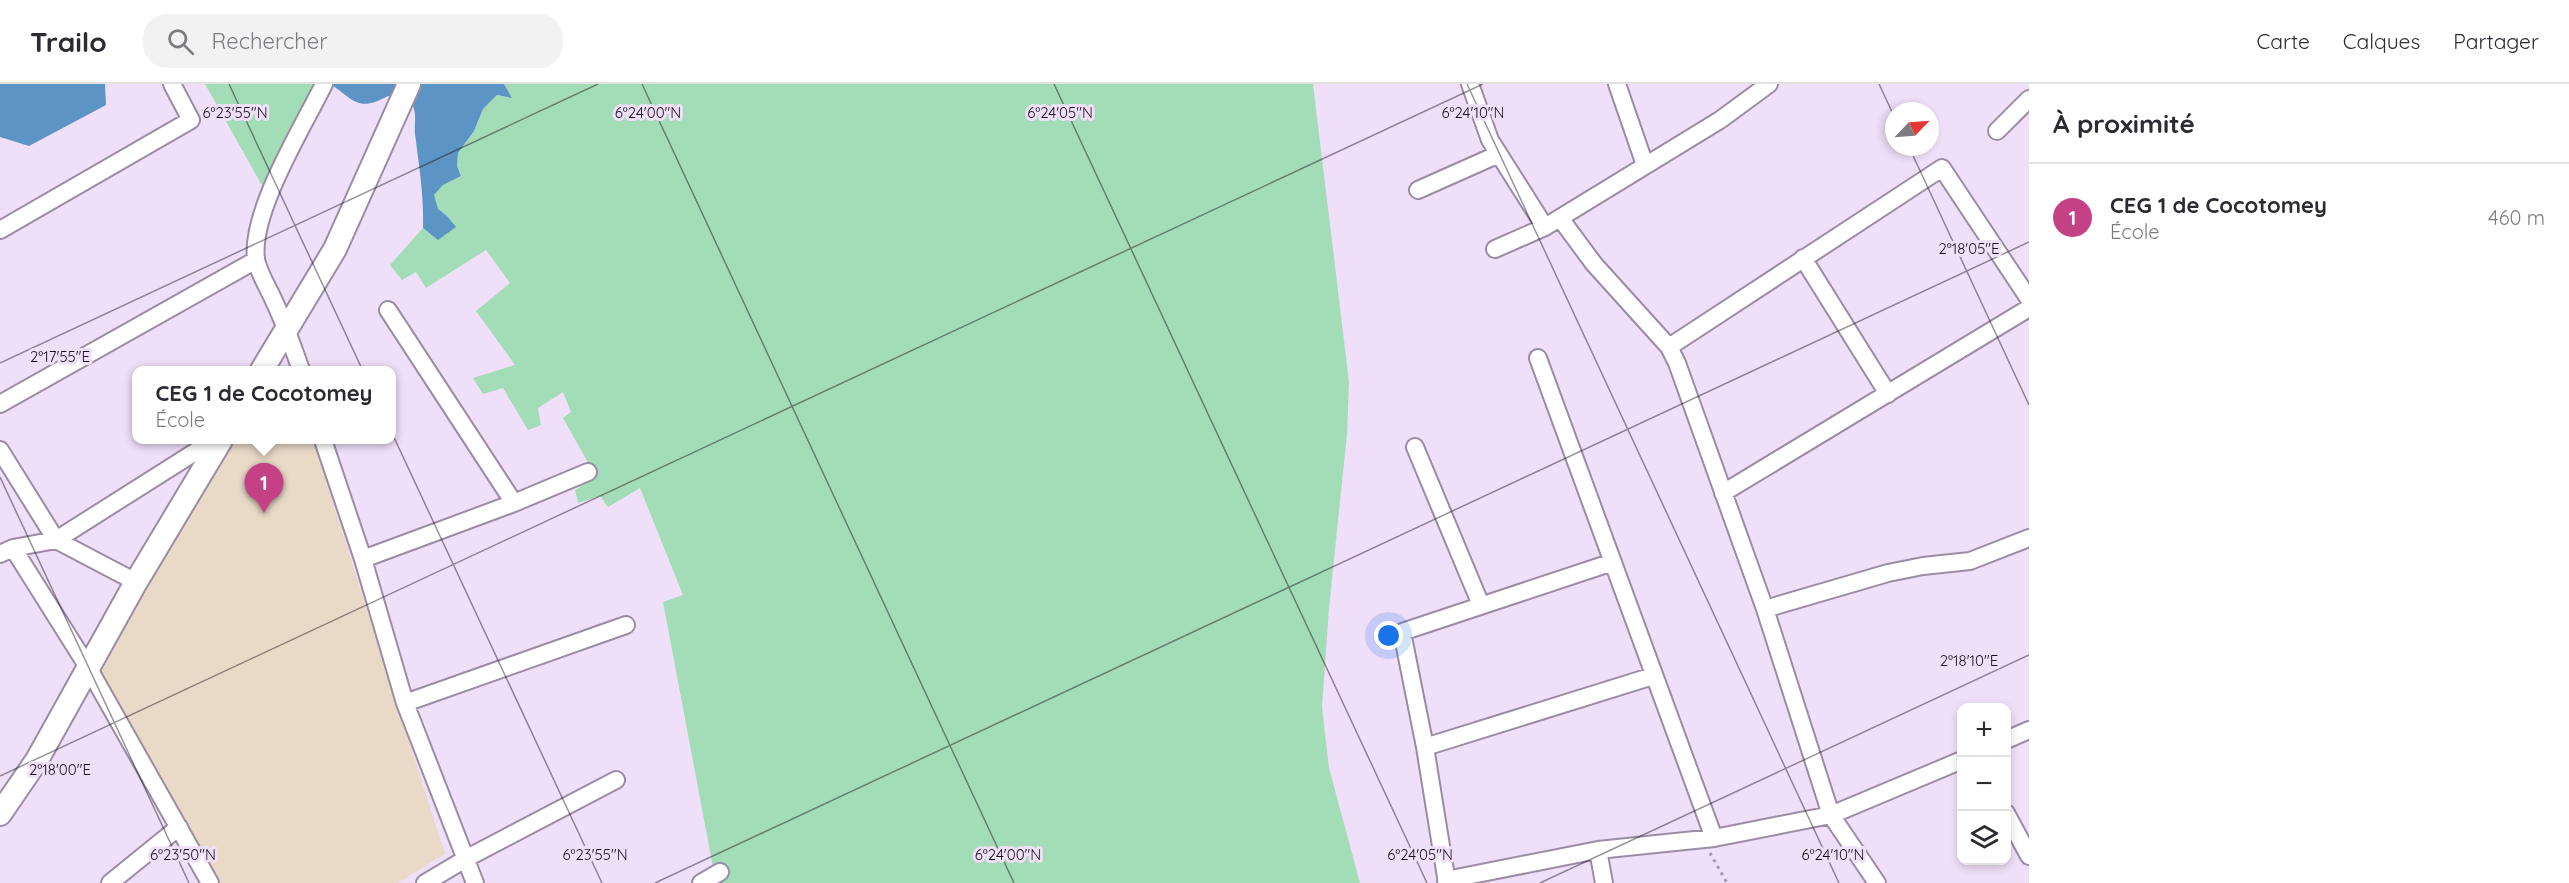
<!DOCTYPE html>
<html lang="fr">
<head>
<meta charset="utf-8">
<style>
  body { margin:0; font-family:Quicksand,sans-serif; background:#f2f2f3; color:#2b2b33 }
  .controls { position:absolute; right:18px; bottom:18px; display:grid; overflow:hidden; border-radius:12px; box-shadow:0 3px 9px #0003 }
  .controls button { width:54px; height:54px; display:grid; place-items:center; padding:0; border:0; border-bottom:2px solid #e1e1e2; background:#fff; color:#2b2b33; font:30px sans-serif }
  .compass { position:absolute; left:1885px; top:18px; width:54px; height:54px; border-radius:50%; background:#fff; box-shadow:0 3px 9px #0003; rotate:65deg }
  .you { position:absolute; left:1389px; top:552px; width:21px; height:21px; margin:-15px; border:4px solid #fff; border-radius:50%; background:#1a73e8; box-shadow:0 0 0 9px #1a73e833 }
  .badge { display:grid; place-items:center; width:39px; height:39px; border-radius:50%; background:#c44186; color:#fff; font-size:20px; font-weight:700 }
  .pin { position:absolute; translate:-50% -50px; filter:drop-shadow(0 2px 3px #0008) }
  .pin::after { content:''; position:absolute; top:32px; width:21px; height:18px; background:inherit; clip-path:polygon(0 0,100% 0,50% 100%) }
  .popup { position:absolute; left:132px; top:282px; width:264px; height:78px; box-sizing:border-box; display:grid; place-content:center; border-radius:12px; background:#fff; filter:drop-shadow(0 2px 4px #0005); font-size:20px; white-space:nowrap; color:#7c7c81 }
  .popup b { font-size:22px; color:#2b2b33 }
  .popup::after { content:''; position:absolute; left:50%; top:100%; margin-left:-12px; border:12px solid transparent; border-top-color:#fff }
  .list { margin:0; padding:0; list-style:none }
  h2 { display:flex; justify-content:space-between; align-items:center; height:78px; margin:0; padding:0 24px; font-size:26px }
  h2 small { font-size:20px; font-weight:400; color:#7c7c81 }
  .list li { display:grid; grid-template-columns:39px 1fr auto; gap:18px; align-items:center; box-sizing:border-box; height:108px; padding:0 24px; border-top:2px solid #e1e1e2 }
  .list b { display:block; font-size:22px; white-space:nowrap }
  .list p { margin:0; font-size:20px; white-space:nowrap; color:#7c7c81 }
  .list em { font-size:20px; font-style:normal; color:#7c7c81 }
  .icon { flex:none; width:33px; height:33px; fill:none; stroke:currentColor; stroke-width:2; stroke-linecap:round; stroke-linejoin:round }
  .map { position:relative; flex:none; width:2029px; height:799px; overflow:hidden }
  header { display:flex; align-items:center; gap:36px; box-sizing:border-box; height:84px; padding:0 30px; background:#fff; border-bottom:2px solid #e1e1e2 }
  header strong { font-size:28px }
  nav { display:flex; gap:33px; margin-inline-start:auto; font-size:21px }
  .search { width:420px; height:54px; background:#f2f2f3; display:flex; align-items:center; gap:15px; box-sizing:border-box; padding:0 21px; border-radius:24px; color:#7c7c81; font-size:22px }
  main { display:flex }
  aside { flex:1; background:#fff }
  .map>svg:first-child { display:block }
  .education { fill:#e9dac7 }
  .green { fill:#a2ddb7 }
  .water { fill:#5b94c5 }
  .lines { fill:none; stroke-linecap:round; stroke-linejoin:round }
  .street-casing { stroke:#9b8ca4; stroke-width:20 }
  .secondary-casing { stroke:#9b8ca4; stroke-width:26 }
  .path { stroke:#a699ad; stroke-width:3; stroke-dasharray:3 4.5; stroke-linecap:butt }
  .street { stroke:#fff; stroke-width:16 }
  .secondary { stroke:#fff; stroke-width:22 }
  .ticks { fill:none; stroke:#17121a; stroke-width:1.5; stroke-opacity:0.45 }
  .ticks-label { font-size:15px; text-anchor:middle; fill:#17121a; stroke:#f0dff9; stroke-width:6; stroke-linejoin:round; paint-order:stroke }
</style>
</head>
<body>
<header>
<strong>Trailo</strong>
<div class="search"><svg class="icon" aria-label="search" viewBox="0 0 24 24"><circle cx="10" cy="10" r="6"/><path d="M15 15l6 6"/></svg>Rechercher</div>
<nav><a>Carte</a><a>Calques</a><a>Partager</a></nav>
</header>
<main>
<div class="map">
<svg width="2029" height="799" viewBox="0 0 2029 799">
  <rect width="100%" height="100%" fill="#f0dff9"/>
  <path class="education" d="M 236,356 L 313,356 L 445,770 L 398,799 L 220,799 L 95,585 Z"/>
  <path class="green" d="M 205,0 L 324,0 L 269,111 L 260,98 Z
    M 504,0 L 1313,0 L 1349,298 L 1347,350 L 1329,524 L 1322,623 L 1329,684 L 1360,799 L 716,799 L 663,518 L 683,511 L 640,404 L 608,423 L 600,412 L 578,419 L 575,406 L 596,393 L 563,334 L 571,328 L 563,308 L 538,324 L 541,341 L 528,346 L 503,304 L 483,310 L 473,294 L 515,281 L 476,227 L 510,199 L 486,166 L 426,204 L 416,188 L 402,196 L 390,181 L 423,144 L 438,156 L 447,132 L 438,126 L 433,111 L 443,101 L 461,92 L 457,82 L 458,69 L 474,47 L 483,25 L 497,11 L 512,14 Z"/>
  <path class="water" d="M 0,0 L 105,0 L 106,21 L 29,62 L 0,53 Z
    M 330,0 L 504,0 L 512,14 L 497,11 L 483,25 L 474,47 L 458,69 L 457,82 L 461,92 L 443,101 L 434,111 L 438,125 L 447,132 L 456,143 L 438,156 L 423,144 C 424,111 419,82 415,50 C 414,39 417,33 413,22 L 388,12 C 357,29 354,15 330,0 Z"/>
  <g class="lines">
    <defs>
      <path id="street" d="M 1470,0 L 1490,56 L 1545,143
        M 1617,0 L 1645,81
        M 1997,47 L 2029,15
        M 1418,106 L 1499,70
        M 1560,134 L 1594,180 L 1669,263 L 1677,279 L 1765,525 L 1831,731 L 1877,799
        M 0,146 L 191,36 L 172,0
        M 1495,165 L 1545,143 L 1720,36 L 1769,0
        M 1803,174 L 1888,310
        M 388,226 L 514,419
        M 1669,263 L 1942,84 L 2029,215
        M 1538,274 L 1714,754
        M 301,286 C 293,263 285,240 274,217 C 269,205 258,188 256,175 C 250,128 303,43 324,0
        M 0,320 L 256,176
        M 323,356 L 363,475 L 405,619 L 475,799
        M 1415,363 L 1481,521
        M 0,366 L 56,456 L 136,498
        M 1723,409 L 2029,224
        M 13,464 L 89,585 L 210,799
        M 0,470 L 13,464 L 56,456 L 214,356
        M 363,475 L 514,419 L 588,388
        M 1765,525 L 1888,489 L 1923,482 L 1970,477 L 2029,454
        M 405,619 L 626,541
        M 2006,656 L 2029,646
        M 1425,663 L 1653,592
        M 2006,729 L 2029,772
        M 1598,766 L 1604,799
        M 1446,796 L 1598,766 L 1714,754 L 1831,731 L 1962,676
        M 110,799 L 179,743
        M 425,799 L 467,774 L 616,696
        M 701,799 L 720,788
        M 1447,799 L 1425,663 L 1402,548 L 1613,478"/>
      <path id="secondary" d="M 262,286 L 335,165 L 409,0
        M 0,730 L 37,676 L 136,498 L 221,356"/>
    </defs>
    <use href="#street" class="street-casing"/>
    <use href="#secondary" class="secondary-casing"/>
    <path class="path" d="M 1710,769 L 1727,799"/>
    <use href="#street" class="street"/>
    <use href="#secondary" class="secondary"/>
  </g>
  <path class="ticks" d="M 229,0 L 602,799M 642,0 L 1014,799M 1054,0 L 1427,799M 1467,0 L 1839,799M 1879,0 L 1894,32M 1909,63 L 2029,321M 0,279 L 598,0M 0,393 L 189,799M 0,692 L 1483,0M 655,799 L 2029,158M 1540,799 L 2029,571"/>
  <g class="ticks-label">
    <text x="235" y="34">6°23'55"N</text>
    <text x="648" y="34">6°24'00"N</text>
    <text x="1060" y="34">6°24'05"N</text>
    <text x="1473" y="34">6°24'10"N</text>
    <text x="1969" y="170">2°18'05"E</text>
    <text x="60" y="278">2°17'55"E</text>
    <text x="1969" y="582">2°18'10"E</text>
    <text x="60" y="691">2°18'00"E</text>
    <text x="183" y="776">6°23'50"N</text>
    <text x="595" y="776">6°23'55"N</text>
    <text x="1008" y="776">6°24'00"N</text>
    <text x="1420" y="776">6°24'05"N</text>
    <text x="1833" y="776">6°24'10"N</text>
  </g>
</svg>
<div class="controls">
<button>+</button>
<button>−</button>
<button><svg class="icon" aria-label="layers" viewBox="0 0 24 24"><path d="M12 4l9 5-9 5-9-5zM3 14l9 5 9-5"/></svg></button>
</div>
<svg class="compass" viewBox="-18 -18 36 36"><path d="M0-13l5 13h-10z" fill="#e53935"/><path d="M0 13l5-13h-10z" fill="#7c7c81"/></svg>
<div class="you"></div>
<div class="pin badge" style="left:264px;top:429px">1</div>
<div class="popup"><b>CEG 1 de Cocotomey</b>École</div>
</div>
<aside>
<h2>À proximité<small></small></h2>
<ul class="list">
<li><span class="badge">1</span><div><b>CEG 1 de Cocotomey</b><p>École</p></div><em>460 m</em></li>
</ul>
</aside>
</main>
</body>
</html>
